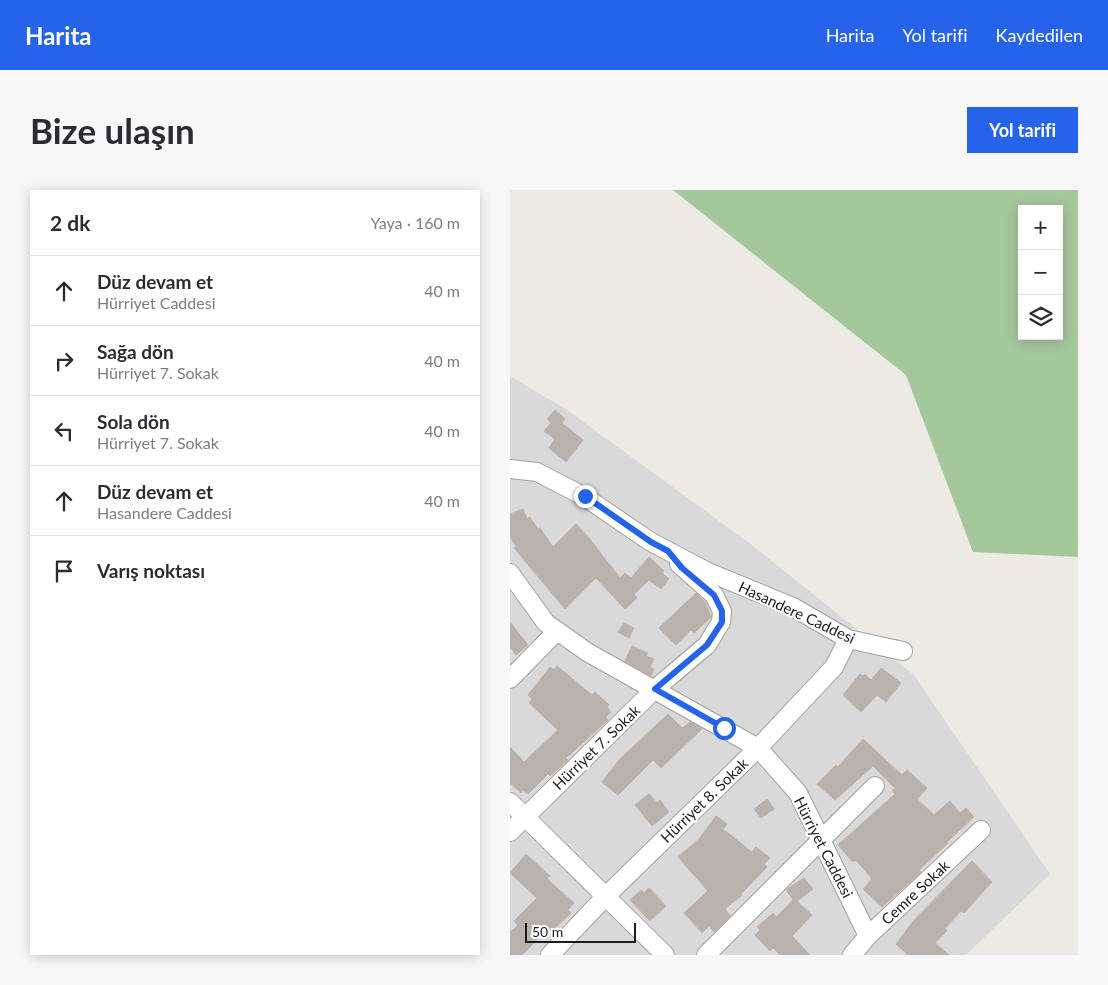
<!DOCTYPE html>
<html lang="tr">
<head>
<meta charset="utf-8">
<style>
  body { margin:0; font-family:Lato,sans-serif; background:#f7f7f7; color:#2b2b33 }
  .controls { position:absolute; right:15px; top:15px; display:grid; overflow:hidden; border-radius:0px; box-shadow:0 2px 12px #0003 }
  .controls button { width:45px; height:45px; display:grid; place-items:center; padding:0; border:0; border-bottom:1px solid #e1e1e2; background:#fff; color:#2b2b33; font:25px sans-serif }
  .scale { position:absolute; left:15px; bottom:12px; width:111px; box-sizing:border-box; padding-left:5px; border:2px solid #1c1c1c; border-top:0; font-size:14px; line-height:18px; white-space:nowrap; color:#1c1c1c; -webkit-text-stroke:4px #fff; paint-order:stroke }
  .stop { position:absolute; width:15px; height:15px; margin:-11px; border:4px solid #2563eb; border-radius:50%; background:#fff }
  .stop.end { background:#2563eb; border-color:#fff; box-shadow:0 1px 5px #0008 }
  .list { margin:0; padding:0; list-style:none }
  h2 { display:flex; justify-content:space-between; align-items:center; height:65px; margin:0; padding:0 20px; font-size:21px }
  h2 small { font-size:16px; font-weight:400; color:#7c7c81 }
  .list li { display:grid; grid-template-columns:32px 1fr auto; gap:15px; align-items:center; box-sizing:border-box; height:70px; padding:0 20px; border-top:1px solid #e1e1e2 }
  .list b { display:block; font-size:19px; white-space:nowrap }
  .list p { margin:0; font-size:16px; white-space:nowrap; color:#7c7c81 }
  .list em { font-size:16px; font-style:normal; color:#7c7c81 }
  .icon { flex:none; width:28px; height:28px; fill:none; stroke:currentColor; stroke-width:2; stroke-linecap:round; stroke-linejoin:round }
  .map { position:relative; flex:none; width:568px; height:765px; overflow:hidden; border-radius:0px }
  header { display:flex; align-items:center; gap:30px; box-sizing:border-box; height:70px; padding:0 25px; background:#2563eb; color:#fff }
  header strong { font-size:24px }
  nav { display:flex; gap:28px; margin-inline-start:auto; font-size:18px }
  .intro { display:flex; align-items:center; justify-content:space-between; box-sizing:border-box; height:120px; padding:0 30px }
  h1 { margin:0; font-size:35px }
  .button { padding:12px 22px; border-radius:0px; background:#2563eb; color:#fff; font-size:18px; font-weight:700 }
  main { display:flex; gap:30px; padding:0 30px }
  aside { flex:1; background:#fff; border-radius:0px; box-shadow:0 2px 12px #0003 }
  .map>svg:first-child { display:block }
  .residential { fill:#dad9d9 }
  .forest { fill:#a5c79c; fill-rule:evenodd }
  .building { fill:#b9b2ac; stroke:#bcb2a7 }
  .lines { fill:none; stroke-linecap:round; stroke-linejoin:round }
  .minor-casing { stroke:#a0a0a0; stroke-width:20 }
  .minor { stroke:#fff; stroke-width:18 }
  .route { stroke:#2563eb; stroke-width:6 }
  .labels { text-anchor:middle; dominant-baseline:central; stroke-width:4; stroke-linejoin:round; paint-order:stroke }
  .street-label { font-size:15px; fill:#1c1c1c; stroke:#fff }
</style>
</head>
<body>
<header>
<strong>Harita</strong>
<nav><a>Harita</a><a>Yol tarifi</a><a>Kaydedilen</a></nav>
</header>
<div class="intro"><h1>Bize ulaşın</h1><a class="button">Yol tarifi</a></div>
<main>
<aside>
<h2>2 dk<small>Yaya · 160 m</small></h2>
<ul class="list">
<li><svg class="icon" aria-label="ahead" viewBox="0 0 24 24"><path d="M12 20V5M6 11l6-6 6 6"/></svg><div><b>Düz devam et</b><p>Hürriyet Caddesi</p></div><em>40 m</em></li>
<li><svg class="icon" aria-label="right" viewBox="0 0 24 24"><path d="M7 20v-9h11M14 6l5 5-5 5"/></svg><div><b>Sağa dön</b><p>Hürriyet 7. Sokak</p></div><em>40 m</em></li>
<li><svg class="icon" aria-label="left" viewBox="0 0 24 24"><path d="M17 20v-9H6M10 6l-5 5 5 5"/></svg><div><b>Sola dön</b><p>Hürriyet 7. Sokak</p></div><em>40 m</em></li>
<li><svg class="icon" aria-label="ahead" viewBox="0 0 24 24"><path d="M12 20V5M6 11l6-6 6 6"/></svg><div><b>Düz devam et</b><p>Hasandere Caddesi</p></div><em>40 m</em></li>
<li><svg class="icon" aria-label="arrive" viewBox="0 0 24 24"><path d="M6 21V4h12l-3 4 3 4H6"/></svg><div><b>Varış noktası</b></div></li>
</ul>
</aside>
<div class="map">
<svg width="568" height="765" viewBox="0 0 568 765">
  <rect width="100%" height="100%" fill="#eceae3"/>
  <path class="residential" d="M 0,186 L 57,220 L 238,352 L 404,485 L 540,684 L 456,765 L 0,765 Z"/>
  <path class="forest" d="M 163,0 L 568,0 L 568,367 L 463,362 L 396,185 ZM 512,19 L 549,19 L 549,146 L 512,146 Z"/>
  <path class="building" d="M 45,220 L 55,229 L 52,233 L 73,250 L 56,272 L 39,258 L 45,249 L 34,241 L 41,233 L 37,229 Z
    M 13,319 L 17,329 L 20,327 L 28,339 L 30,338 L 43,357 L 66,334 L 79,348 L 110,388 L 115,383 L 121,388 L 139,367 L 154,381 L 152,383 L 159,389 L 151,399 L 139,390 L 124,404 L 127,408 L 115,419 L 86,388 L 55,419 L 4,358 L 6,356 L 0,347 L 0,324 Z
    M 186,403 L 195,412 L 201,427 L 184,443 L 181,440 L 166,455 L 149,438 Z
    M 0,432 L 18,455 L 6,465 L 0,457 Z
    M 114,433 L 124,438 L 119,448 L 108,442 Z
    M 122,456 L 138,463 L 136,466 L 144,469 L 140,477 L 144,479 L 141,486 L 115,471 Z
    M 47,476 L 82,505 L 85,502 L 99,515 L 97,517 L 101,522 L 96,527 L 98,530 L 56,568 L 58,570 L 40,586 L 38,584 L 18,604 L 13,600 L 11,603 L 0,593 L 0,557 L 14,572 L 48,540 L 19,513 L 22,509 L 18,505 L 40,477 L 44,480 Z
    M 371,478 L 391,493 L 376,512 L 367,505 L 351,522 L 333,505 L 350,484 L 353,486 L 355,484 L 361,490 Z
    M 158,524 L 172,538 L 180,532 L 192,539 L 151,578 L 143,570 L 108,605 L 92,592 L 110,569 Z
    M 353,549 L 392,585 L 397,580 L 417,598 L 407,609 L 424,625 L 440,611 L 450,623 L 456,618 L 464,627 L 437,652 L 438,653 L 409,680 L 411,682 L 372,717 L 353,699 L 362,689 L 346,670 L 343,672 L 328,655 L 385,604 L 382,601 L 385,598 L 363,576 L 325,610 L 307,594 L 326,575 L 328,577 Z
    M 139,604 L 147,613 L 150,610 L 159,622 L 142,636 L 125,615 Z
    M 257,609 L 264,619 L 251,628 L 244,619 Z
    M 206,626 L 217,634 L 213,639 L 242,662 L 246,657 L 260,668 L 254,674 L 257,677 L 231,704 L 232,705 L 215,719 L 220,726 L 204,742 L 199,736 L 192,743 L 174,723 L 198,701 L 168,667 L 189,649 Z
    M 16,664 L 40,686 L 37,689 L 64,713 L 58,720 L 61,723 L 42,741 L 39,738 L 12,765 L 0,765 L 0,742 L 8,735 L 4,731 L 27,708 L 0,683 Z
    M 462,671 L 482,692 L 454,723 L 451,721 L 435,738 L 437,741 L 425,753 L 439,765 L 398,765 L 386,754 L 404,730 Z
    M 294,688 L 303,699 L 287,711 L 302,725 L 282,746 L 300,765 L 270,765 L 263,758 L 260,761 L 245,745 L 250,740 L 247,737 L 263,723 L 266,727 L 283,710 L 276,700 Z
    M 139,698 L 156,716 L 140,731 L 120,710 L 131,700 L 134,703 Z"/>
  <g class="lines">
    <defs>
      <path id="minor" d="M 0,279 L 27,282 L 75,307 L 141,352 L 198,382 L 283,417 L 338,449 L 393,461
        M 0,383 L 36,433 L 77,462 L 248,558 L 288,603 L 358,746
        M 0,489 L 47,441
        M 0,612 L 155,765
        M 0,642 L 145,499 L 197,455 L 211,432 L 212,421 L 204,405 L 169,374
        M 40,765 L 96,706 L 248,558 L 324,477 L 338,449
        M 196,765 L 365,596
        M 342,765 L 358,746 L 471,640"/>
    </defs>
    <use href="#minor" class="minor-casing"/>
    <use href="#minor" class="minor"/>
  </g>
  <g class="lines">
    <path class="route" d="M 75,306 L 141,352 L 158,361 L 172,378 L 204,405 L 212,421 L 212,432 L 197,455 L 145,499 L 214,538"/>
  </g>
  <g class="labels">
    <g class="street-label">
      <text transform="translate(287 422) rotate(25)">Hasandere Caddesi</text>
      <text transform="translate(86 557) rotate(-44)">Hürriyet 7. Sokak</text>
      <text transform="translate(194 610) rotate(-44)">Hürriyet 8. Sokak</text>
      <text transform="translate(314 657) rotate(63)">Hürriyet Caddesi</text>
      <text transform="translate(405 702) rotate(-43)">Cemre Sokak</text>
    </g>
  </g>
</svg>
<div class="controls">
<button>+</button>
<button>−</button>
<button><svg class="icon" aria-label="layers" viewBox="0 0 24 24"><path d="M12 4l9 5-9 5-9-5zM3 14l9 5 9-5"/></svg></button>
</div>
<div class="scale">50 m</div>
<div class="stop" style="left:214px;top:538px"></div>
<div class="stop end" style="left:75px;top:306px"></div>
</div>
</main>
</body>
</html>
